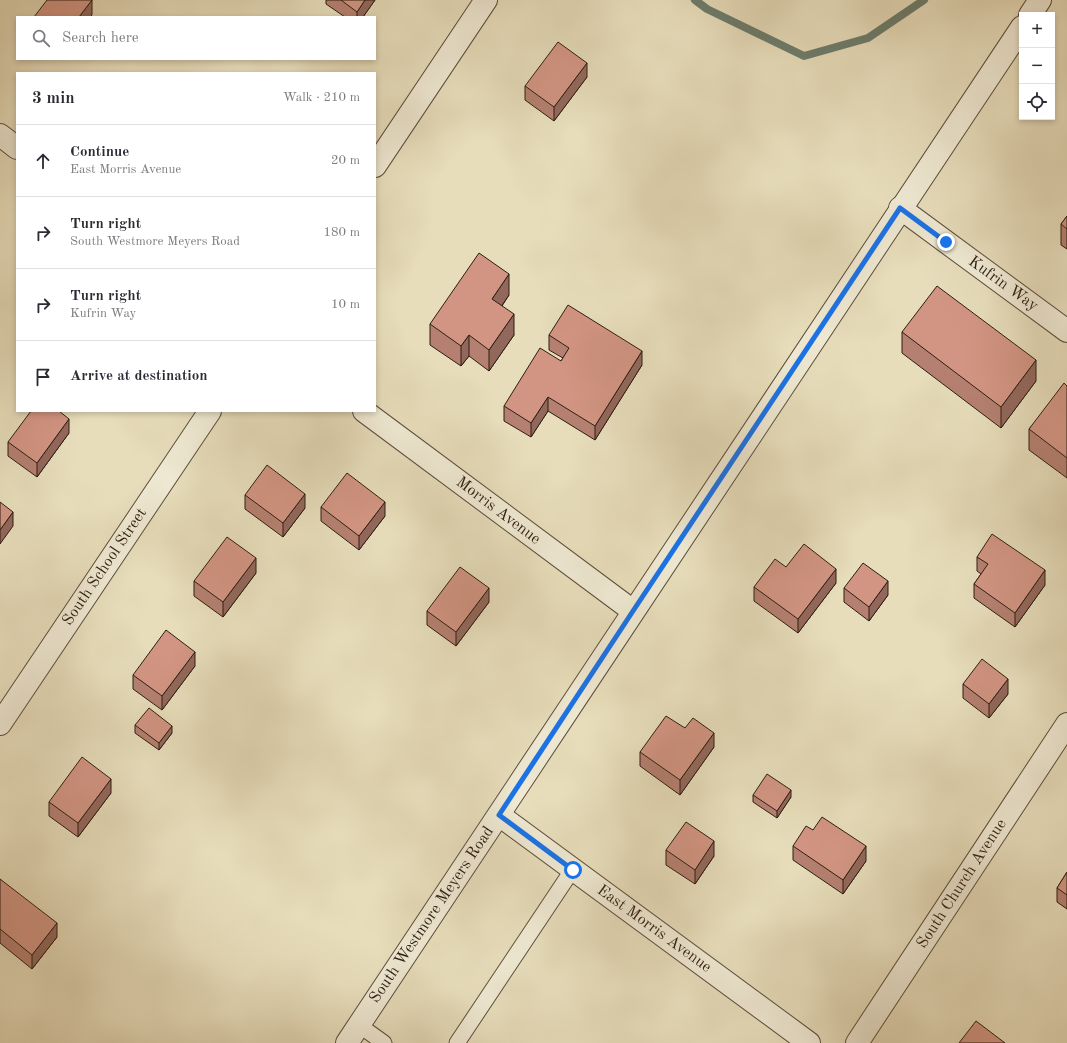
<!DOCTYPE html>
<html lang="en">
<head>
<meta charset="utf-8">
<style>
  body { margin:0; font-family:"Old Standard TT",serif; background:#f2f2f3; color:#2b2b33 }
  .controls { position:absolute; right:12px; top:12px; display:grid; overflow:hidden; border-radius:0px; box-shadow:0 2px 6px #0003 }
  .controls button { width:36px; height:36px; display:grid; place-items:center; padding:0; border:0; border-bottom:1px solid #e1e1e2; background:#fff; color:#2b2b33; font:20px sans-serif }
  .stop { position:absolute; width:12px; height:12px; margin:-9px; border:3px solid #1a73e8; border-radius:50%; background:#fff }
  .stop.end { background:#1a73e8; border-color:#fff; box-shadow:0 1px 4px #0008 }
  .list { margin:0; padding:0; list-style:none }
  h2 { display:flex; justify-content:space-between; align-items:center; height:52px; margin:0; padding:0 16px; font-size:17px }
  h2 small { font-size:13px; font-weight:400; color:#7c7c81 }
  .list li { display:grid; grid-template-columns:26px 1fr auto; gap:12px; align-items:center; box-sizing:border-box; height:72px; padding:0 16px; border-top:1px solid #e1e1e2 }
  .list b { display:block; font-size:15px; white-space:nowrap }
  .list p { margin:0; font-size:13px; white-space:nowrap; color:#7c7c81 }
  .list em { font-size:13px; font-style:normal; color:#7c7c81 }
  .icon { flex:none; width:22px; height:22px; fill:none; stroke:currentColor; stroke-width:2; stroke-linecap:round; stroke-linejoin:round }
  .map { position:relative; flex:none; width:1067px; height:1043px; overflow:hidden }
  .search { position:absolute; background:#fff; box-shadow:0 2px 6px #0003; left:16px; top:16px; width:360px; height:44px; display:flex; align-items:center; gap:10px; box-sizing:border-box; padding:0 14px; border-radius:0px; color:#7c7c81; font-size:15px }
  .panel { position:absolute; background:#fff; box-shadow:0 2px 6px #0003; left:16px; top:72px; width:360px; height:340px; border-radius:0px }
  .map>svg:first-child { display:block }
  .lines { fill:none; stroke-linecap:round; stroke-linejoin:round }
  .stream { stroke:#6d7d6d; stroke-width:8 }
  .service-casing { stroke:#5c4e3c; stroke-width:17 }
  .minor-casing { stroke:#5c4e3c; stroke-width:24 }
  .tertiary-casing { stroke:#5c4e3c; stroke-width:24 }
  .service { stroke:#efe9d3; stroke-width:15 }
  .minor { stroke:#efe9d3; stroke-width:22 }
  .tertiary { stroke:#efe9d3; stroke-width:22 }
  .wall { fill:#b58071; stroke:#2d1e12 }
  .shaded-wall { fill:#93685c; stroke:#2d1e12 }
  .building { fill:#d29583; stroke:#2d1e12 }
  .route { stroke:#1a73e8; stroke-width:5 }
  .labels { text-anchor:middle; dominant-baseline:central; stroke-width:3; stroke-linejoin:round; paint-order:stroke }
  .street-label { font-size:16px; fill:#2d1e12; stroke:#efe9d3 }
</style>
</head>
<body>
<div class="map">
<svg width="1067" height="1043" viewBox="0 0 1067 1043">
  <rect width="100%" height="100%" fill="#e7ddbb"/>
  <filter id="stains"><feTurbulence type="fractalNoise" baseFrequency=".005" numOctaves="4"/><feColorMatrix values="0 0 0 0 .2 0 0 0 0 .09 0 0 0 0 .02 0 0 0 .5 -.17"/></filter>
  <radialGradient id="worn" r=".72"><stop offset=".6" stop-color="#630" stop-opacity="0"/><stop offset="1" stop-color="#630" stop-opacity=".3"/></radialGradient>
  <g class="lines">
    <path class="stream" d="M 695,0 L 707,9 L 804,56 L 868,38 L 924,0"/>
    <defs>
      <path id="service" d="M 359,1025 L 384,1043
        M 457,1043 L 573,869"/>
      <path id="minor" d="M 0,135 L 17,148
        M 375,166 L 486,0
        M 900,208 L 1067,331
        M 364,411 L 633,611
        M 0,724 L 210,411
        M 499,815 L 809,1043
        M 857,1043 L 1067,724"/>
      <path id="tertiary" d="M 1030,15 L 1040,0
        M 347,1043 C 573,705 795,364 1022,27"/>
    </defs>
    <use href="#service" class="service-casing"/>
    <use href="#minor" class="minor-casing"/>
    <use href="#tertiary" class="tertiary-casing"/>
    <use href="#service" class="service"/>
    <use href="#minor" class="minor"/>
    <use href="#tertiary" class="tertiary"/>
  </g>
  <path class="wall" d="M 326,0 L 375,0 L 363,17 L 345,17 L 326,4 Z
    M 587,77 L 554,121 L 525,100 L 525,86 Z
    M 1067,216 L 1067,249 L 1061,245 L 1061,224 Z
    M 509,295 L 502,306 L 514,335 L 489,371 L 469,356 L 461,366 L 430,345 L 430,324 Z
    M 902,332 L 1036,381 L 1001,428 L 902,353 Z
    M 549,335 L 642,365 L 595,440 L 548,411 L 531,437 L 504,421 L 504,406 L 561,361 L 563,358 L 549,350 Z
    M 1067,386 L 1067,478 L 1029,450 L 1029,429 Z
    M 69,433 L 37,477 L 8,456 L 8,442 Z
    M 245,495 L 305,508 L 283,537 L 245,509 Z
    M 321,507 L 385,516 L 359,550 L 321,521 Z
    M 977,557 L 1045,585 L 1015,627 L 974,598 L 974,584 L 981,574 L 977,571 Z
    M 786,567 L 836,583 L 798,633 L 754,601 L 754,587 Z
    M 256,573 L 223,617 L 194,596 L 194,581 Z
    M 844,588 L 888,595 L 869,621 L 844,602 Z
    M 489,602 L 456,646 L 427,625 L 427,611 Z
    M 195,666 L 162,710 L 133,689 L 133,675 Z
    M 963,684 L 1008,694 L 989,718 L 963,698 Z
    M 135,725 L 172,733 L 159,750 L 135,733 Z
    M 685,728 L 714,747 L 680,795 L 640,766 L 640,752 Z
    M 111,793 L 78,837 L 49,816 L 49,802 Z
    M 753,795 L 791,797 L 777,818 L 753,802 Z
    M 813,830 L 866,861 L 843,894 L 793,860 L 793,846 Z
    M 666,850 L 714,856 L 695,884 L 666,865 Z
    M 1067,872 L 1067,909 L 1057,902 L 1057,888 Z
    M 0,879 L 57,937 L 32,969 L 0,943 Z"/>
  <path class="shaded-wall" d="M 92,0 L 92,15 L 90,17 L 79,17 Z
    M 365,0 L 375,0 L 363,17 L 357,17 L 357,12 Z
    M 587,63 L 587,77 L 554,121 L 554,107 Z
    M 509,274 L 509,295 L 492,320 L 492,299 Z
    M 514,314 L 514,335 L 489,371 L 489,350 Z
    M 469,335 L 469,356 L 461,366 L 461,346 Z
    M 642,351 L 642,365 L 595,440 L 595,426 Z
    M 1036,360 L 1036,381 L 1001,428 L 1001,407 Z
    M 548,397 L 548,411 L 531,437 L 531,423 Z
    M 69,419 L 69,433 L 37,477 L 37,463 Z
    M 305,494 L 305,508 L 283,537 L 283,523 Z
    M 385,502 L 385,516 L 359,550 L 359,536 Z
    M 13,512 L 13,526 L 0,544 L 0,530 Z
    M 256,558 L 256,573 L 223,617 L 223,602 Z
    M 836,569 L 836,583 L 798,633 L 798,619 Z
    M 1045,570 L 1045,585 L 1015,627 L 1015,613 Z
    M 888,581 L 888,595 L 869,621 L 869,607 Z
    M 489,588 L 489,602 L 456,646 L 456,632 Z
    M 195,652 L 195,666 L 162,710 L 162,696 Z
    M 1008,679 L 1008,694 L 989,718 L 989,704 Z
    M 172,726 L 172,733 L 159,750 L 159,743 Z
    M 714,733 L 714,747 L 680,795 L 680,780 Z
    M 111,779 L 111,793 L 78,837 L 78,823 Z
    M 791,790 L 791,797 L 777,818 L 777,811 Z
    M 714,841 L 714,856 L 695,884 L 695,870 Z
    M 866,846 L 866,861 L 843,894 L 843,880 Z
    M 57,923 L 57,937 L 32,969 L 32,955 Z"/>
  <path class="building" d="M 47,0 L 92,0 L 79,17 L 34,17 Z
    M 341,0 L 365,0 L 357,12 Z
    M 558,42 L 587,63 L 554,107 L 525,86 Z
    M 1067,216 L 1067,229 L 1061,224 Z
    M 479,253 L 509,274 L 492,299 L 514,314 L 489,350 L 469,335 L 461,346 L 430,324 Z
    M 937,286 L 1036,360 L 1001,407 L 902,332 Z
    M 568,305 L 642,351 L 595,426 L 548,397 L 531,423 L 504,406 L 540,348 L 561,361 L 569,348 L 549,335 Z
    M 1064,383 L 1067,386 L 1067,458 L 1029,429 Z
    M 31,411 L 59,411 L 69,419 L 37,463 L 8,442 Z
    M 267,465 L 305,494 L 283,523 L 245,495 Z
    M 347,473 L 385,502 L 359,536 L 321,507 Z
    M 0,502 L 13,512 L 0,530 Z
    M 992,534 L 1045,570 L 1015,613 L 974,584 L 988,564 L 977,557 Z
    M 227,537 L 256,558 L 223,602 L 194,581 Z
    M 804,544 L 836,569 L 798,619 L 754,587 L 775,559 L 786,567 Z
    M 863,563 L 888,581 L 869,607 L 844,588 Z
    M 460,567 L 489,588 L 456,632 L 427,611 Z
    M 166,630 L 195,652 L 162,696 L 133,675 Z
    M 982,659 L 1008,679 L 989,704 L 963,684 Z
    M 149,708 L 172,726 L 159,743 L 135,725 Z
    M 666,716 L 685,728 L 693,718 L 714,733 L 680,780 L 640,752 Z
    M 82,757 L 111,779 L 78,823 L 49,802 Z
    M 767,774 L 791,790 L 777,811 L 753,795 Z
    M 822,817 L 866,846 L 843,880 L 793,846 L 806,826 L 813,830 Z
    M 686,822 L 714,841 L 695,870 L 666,850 Z
    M 1067,872 L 1067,895 L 1057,888 Z
    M 0,879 L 57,923 L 32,955 L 0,929 Z
    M 976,1021 L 1005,1043 L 959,1043 Z"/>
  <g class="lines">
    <path class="route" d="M 573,870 L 499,815 L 633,611 L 900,208 L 946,242"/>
  </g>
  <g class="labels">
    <g class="street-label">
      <text transform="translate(1003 284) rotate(36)">Kufrin Way</text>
      <text transform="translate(498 511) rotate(37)">Morris Avenue</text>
      <text transform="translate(105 567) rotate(-56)">South School Street</text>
      <text transform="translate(962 884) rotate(-57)">South Church Avenue</text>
      <text transform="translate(432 915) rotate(-56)">South Westmore Meyers Road</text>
      <text transform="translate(654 929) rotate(36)">East Morris Avenue</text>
    </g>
  </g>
  <rect width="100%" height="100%" filter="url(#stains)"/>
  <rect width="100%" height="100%" fill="url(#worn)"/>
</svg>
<div class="controls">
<button>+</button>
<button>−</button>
<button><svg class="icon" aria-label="locate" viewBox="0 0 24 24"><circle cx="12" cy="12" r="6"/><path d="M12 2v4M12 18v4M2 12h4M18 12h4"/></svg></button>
</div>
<div class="stop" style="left:573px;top:870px"></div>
<div class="stop end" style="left:946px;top:242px"></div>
<div class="search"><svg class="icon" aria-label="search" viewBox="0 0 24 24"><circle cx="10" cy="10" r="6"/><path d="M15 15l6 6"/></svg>Search here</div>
<section class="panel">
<h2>3 min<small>Walk · 210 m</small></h2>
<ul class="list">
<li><svg class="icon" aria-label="ahead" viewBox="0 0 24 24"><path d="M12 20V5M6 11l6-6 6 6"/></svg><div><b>Continue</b><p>East Morris Avenue</p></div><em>20 m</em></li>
<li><svg class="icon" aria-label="right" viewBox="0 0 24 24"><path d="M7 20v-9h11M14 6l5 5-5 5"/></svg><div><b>Turn right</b><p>South Westmore Meyers Road</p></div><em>180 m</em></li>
<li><svg class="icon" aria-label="right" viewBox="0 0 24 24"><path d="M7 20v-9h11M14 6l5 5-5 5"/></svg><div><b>Turn right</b><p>Kufrin Way</p></div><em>10 m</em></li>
<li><svg class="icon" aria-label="arrive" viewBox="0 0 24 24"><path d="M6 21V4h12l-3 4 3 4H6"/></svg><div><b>Arrive at destination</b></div></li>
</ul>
</section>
</div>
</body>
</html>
